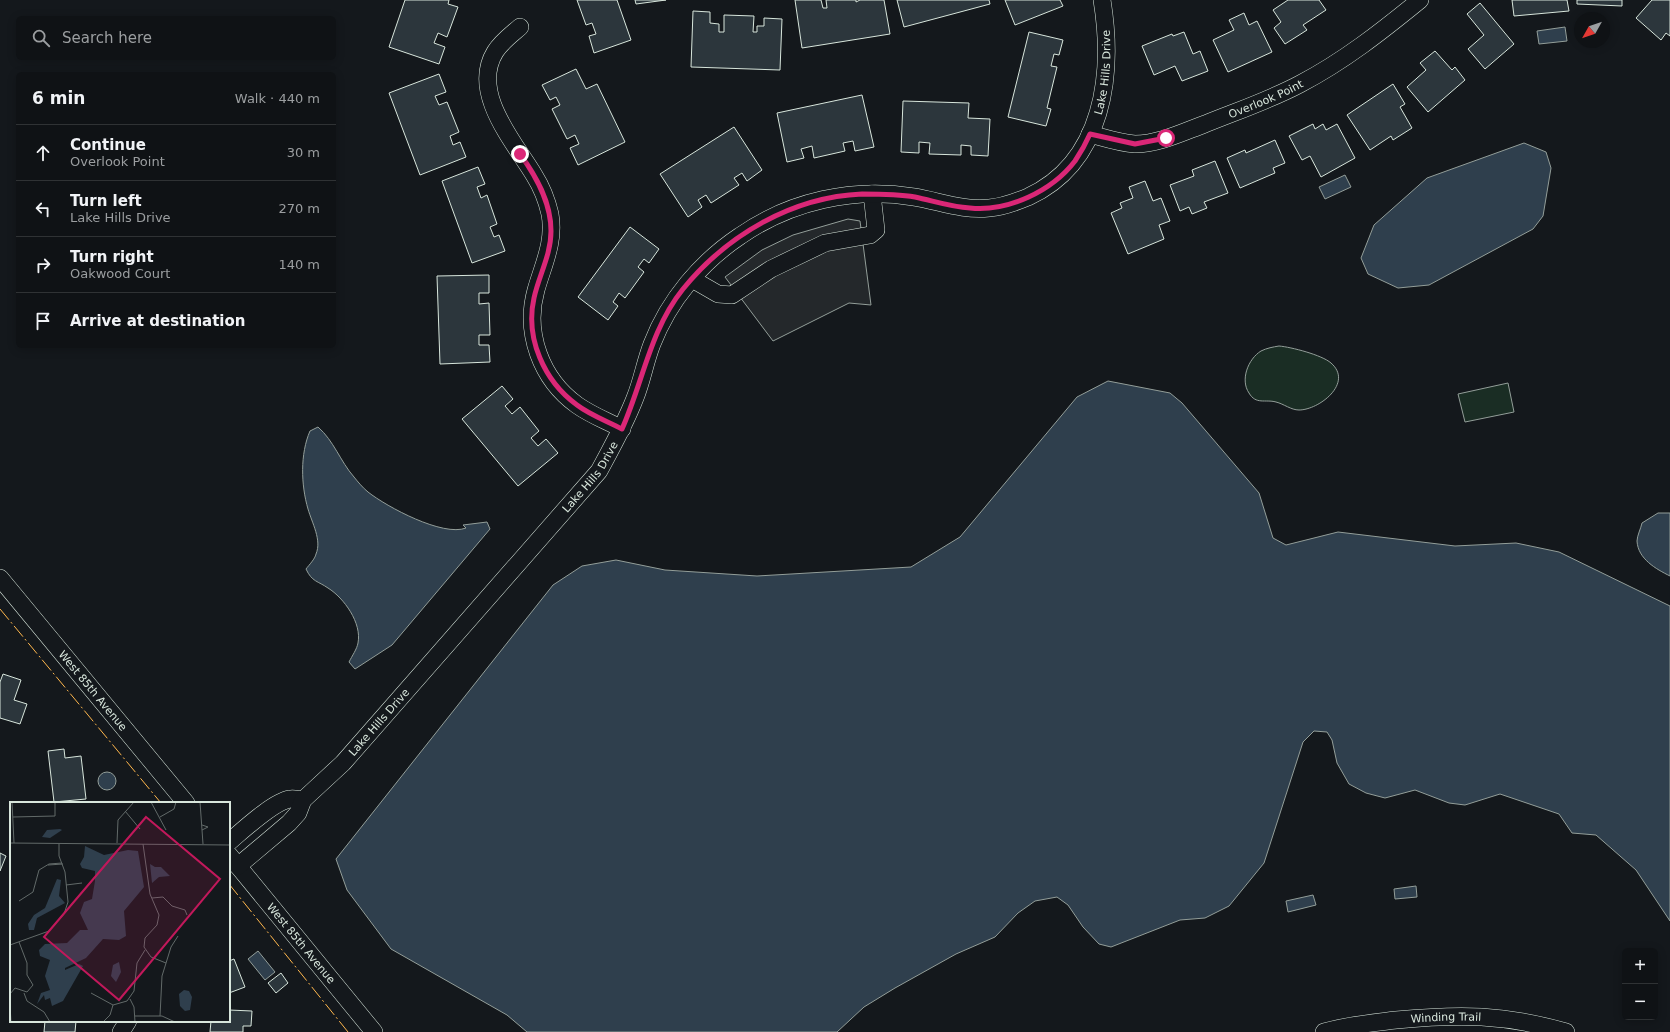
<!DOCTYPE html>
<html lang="en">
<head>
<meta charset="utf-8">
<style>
  body { margin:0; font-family:"DejaVu Sans",sans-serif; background:#1d2022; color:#f1f3f6 }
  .controls { position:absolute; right:12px; bottom:12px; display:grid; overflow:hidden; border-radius:6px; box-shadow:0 2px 10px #0003 }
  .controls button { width:36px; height:36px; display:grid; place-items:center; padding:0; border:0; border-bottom:1px solid #2f3234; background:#0f1215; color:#f1f3f6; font:20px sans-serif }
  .compass { position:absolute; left:1574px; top:12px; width:36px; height:36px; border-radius:50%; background:#0f1215; box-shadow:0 2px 10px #0003; rotate:230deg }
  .stop { position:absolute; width:12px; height:12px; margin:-9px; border:3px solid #db2777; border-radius:50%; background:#fff }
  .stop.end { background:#db2777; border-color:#fff; box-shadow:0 1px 4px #0008 }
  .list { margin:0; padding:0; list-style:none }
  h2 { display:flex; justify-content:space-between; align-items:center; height:52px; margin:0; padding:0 16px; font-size:17px }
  h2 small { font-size:13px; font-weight:400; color:#9b9ea0 }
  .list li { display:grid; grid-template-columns:26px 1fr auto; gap:12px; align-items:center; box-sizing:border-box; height:56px; padding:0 16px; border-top:1px solid #2f3234 }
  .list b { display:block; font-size:15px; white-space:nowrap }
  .list p { margin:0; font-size:13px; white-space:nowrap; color:#9b9ea0 }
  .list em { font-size:13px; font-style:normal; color:#9b9ea0 }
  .icon { flex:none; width:22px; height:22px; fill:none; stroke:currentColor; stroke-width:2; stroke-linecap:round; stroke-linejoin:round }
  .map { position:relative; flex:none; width:1670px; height:1032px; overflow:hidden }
  .search { position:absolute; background:#0f1215; box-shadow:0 2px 10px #0003; left:16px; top:16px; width:320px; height:44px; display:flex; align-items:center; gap:10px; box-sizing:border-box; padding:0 14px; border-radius:6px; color:#9b9ea0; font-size:15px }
  .panel { position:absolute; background:#0f1215; box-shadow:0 2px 10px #0003; left:16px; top:72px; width:320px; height:276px; border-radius:6px }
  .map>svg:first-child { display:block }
  .green { fill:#1a2d24; stroke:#939e99 }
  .parking { fill:#24282b; stroke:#939e99 }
  .water { fill:#2f3f4d; stroke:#939e99 }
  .building { fill:#2c363c; stroke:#d8e6dc }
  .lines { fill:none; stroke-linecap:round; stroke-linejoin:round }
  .minor-casing { stroke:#d8e6dc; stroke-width:18 }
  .minor { stroke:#14181c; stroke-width:17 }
  .power { stroke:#ffb74d; stroke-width:1; stroke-dasharray:14 3 2 3; stroke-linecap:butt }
  .route { stroke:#db2777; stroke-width:5 }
  .labels { text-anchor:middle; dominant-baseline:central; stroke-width:3; stroke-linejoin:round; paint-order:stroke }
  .street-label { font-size:11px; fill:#d8e6dc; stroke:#14181c }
  .inset-road { fill:none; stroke:#626a69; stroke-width:1 }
  .view { fill:#c2185b; fill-opacity:0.15; stroke:#c2185b; stroke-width:2 }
  .inset-edge { fill:none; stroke:#d8e6dc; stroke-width:2 }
</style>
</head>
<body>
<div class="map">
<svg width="1670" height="1032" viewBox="0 0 1670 1032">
  <rect width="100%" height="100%" fill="#14181c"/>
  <path class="green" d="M 1279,346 C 1291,347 1322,355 1331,363 C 1354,383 1319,410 1299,410 C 1291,410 1284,404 1276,402 C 1265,399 1256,405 1249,393 C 1240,380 1248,359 1261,351 C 1267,348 1273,347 1279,346 Z
    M 1508,383 L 1514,412 L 1465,422 L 1458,394 Z"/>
  <path class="parking" d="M 848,219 L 860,221 L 871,305 L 849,303 L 773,341 L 725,277 L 762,250 L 793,235 Z"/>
  <path class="water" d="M 1565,27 L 1567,41 L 1539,44 L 1537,31 Z
    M 1524,143 L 1546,152 L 1551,168 L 1543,216 L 1533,229 L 1429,285 L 1398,288 L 1368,274 L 1361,258 L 1374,225 L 1427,178 Z
    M 1345,175 L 1351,187 L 1325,199 L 1319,187 Z
    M 1108,381 L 1170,393 L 1182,403 L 1259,493 L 1273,538 L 1286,545 L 1338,532 L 1455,546 L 1516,543 L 1559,552 L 1670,606 L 1670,921 L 1636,870 L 1596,835 L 1572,833 L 1559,814 L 1500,794 L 1465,805 L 1449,803 L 1415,790 L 1385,798 L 1366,793 L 1349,784 L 1337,763 L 1332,740 L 1327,732 L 1314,731 L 1303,742 L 1264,863 L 1229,906 L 1205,918 L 1180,920 L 1111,947 L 1099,944 L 1083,927 L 1068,905 L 1057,897 L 1035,901 L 1018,913 L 995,937 L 956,954 L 895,988 L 864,1007 L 837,1032 L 527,1032 L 507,1015 L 391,949 L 347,890 L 336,859 L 553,585 L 582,566 L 616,560 L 665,570 L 757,576 L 911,567 L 960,537 L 1077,397 Z
    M 318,427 C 334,441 340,461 354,477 C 358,482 363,488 368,492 C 387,507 443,537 466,528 L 463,525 L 487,522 L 490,529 L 392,645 L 355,669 L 349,662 C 352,656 357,649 358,643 C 362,623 344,598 328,588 C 318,581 312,582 306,569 C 309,565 315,559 316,554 C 322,540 312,523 308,509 C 301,485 300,454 310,431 Z
    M 1658,513 L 1670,513 L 1670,576 C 1656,569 1638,559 1637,541 C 1637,536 1641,528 1642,523 Z
    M98 781a9 9 0 1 1 18 0a9 9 0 1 1-18 0Z
    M 1416,886 L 1417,897 L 1395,899 L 1394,889 Z
    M 1313,895 L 1316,905 L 1288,912 L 1286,901 Z
    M 258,951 L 275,972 L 265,980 L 248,959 Z"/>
  <path class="building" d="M 405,0 L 449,0 L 448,4 L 458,7 L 447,37 L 438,33 L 434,43 L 445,47 L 439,64 L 389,47 Z
    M 577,0 L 617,0 L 631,40 L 594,53 L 589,36 L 596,34 L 592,23 L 586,25 Z
    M 635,0 L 666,0 L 636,4 Z
    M 795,0 L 821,0 L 823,8 L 827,8 L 826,0 L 856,0 L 856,2 L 860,0 L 884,0 L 890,34 L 802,48 Z
    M 897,0 L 989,0 L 990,4 L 904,27 Z
    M 1005,0 L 1060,0 L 1063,6 L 1015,25 Z
    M 1288,0 L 1319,0 L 1326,10 L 1303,25 L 1307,30 L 1285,44 L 1274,28 L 1281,22 L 1273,10 Z
    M 1512,0 L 1567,0 L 1569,11 L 1514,16 Z
    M 1577,0 L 1622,0 L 1622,6 L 1577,4 Z
    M 1652,0 L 1670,0 L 1670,36 L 1666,33 L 1661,40 L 1636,18 Z
    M 1480,3 L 1514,44 L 1485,69 L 1468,49 L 1484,35 L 1467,14 Z
    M 693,11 L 710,12 L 710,23 L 719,24 L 719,32 L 724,32 L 724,15 L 754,16 L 753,32 L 757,32 L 757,26 L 764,26 L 764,18 L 782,19 L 780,70 L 691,67 Z
    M 1244,13 L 1249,25 L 1257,21 L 1272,52 L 1228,72 L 1213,40 L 1234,30 L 1229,20 Z
    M 1029,32 L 1063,40 L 1059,55 L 1054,54 L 1051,66 L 1057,67 L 1047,108 L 1051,109 L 1046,126 L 1008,117 Z
    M 1184,32 L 1193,54 L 1200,51 L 1208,71 L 1182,81 L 1175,66 L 1154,75 L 1142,46 L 1172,34 L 1173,36 Z
    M 1435,51 L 1452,70 L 1455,67 L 1465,80 L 1428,112 L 1407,87 L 1426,70 L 1420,63 Z
    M 576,69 L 586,89 L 597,84 L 625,142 L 578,165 L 570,148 L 579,144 L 575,135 L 567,139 L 552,109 L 560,105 L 556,97 L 550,100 L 542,85 Z
    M 439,74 L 446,92 L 435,96 L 439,105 L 447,102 L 459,132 L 450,136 L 453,145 L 460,142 L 466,157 L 420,175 L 389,93 Z
    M 1393,84 L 1405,104 L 1400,107 L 1412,128 L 1393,140 L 1391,136 L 1370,150 L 1347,115 Z
    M 862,95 L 874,147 L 855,151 L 853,141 L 843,143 L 845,151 L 814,158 L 812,146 L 801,149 L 804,158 L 787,162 L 777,113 Z
    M 903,101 L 969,103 L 968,118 L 990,119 L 988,156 L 971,155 L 971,146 L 961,145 L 961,155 L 929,154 L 930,143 L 919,142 L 919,153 L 901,152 Z
    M 1313,124 L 1315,129 L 1323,124 L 1326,130 L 1337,124 L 1355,158 L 1321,177 L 1310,156 L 1302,160 L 1289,136 Z
    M 734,127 L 762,170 L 747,181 L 742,173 L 734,178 L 739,185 L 711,203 L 706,195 L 698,200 L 702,207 L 688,217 L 660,174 Z
    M 1275,140 L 1285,163 L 1273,168 L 1275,173 L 1240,188 L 1227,158 L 1245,150 L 1246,153 Z
    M 1215,161 L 1228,193 L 1204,202 L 1207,208 L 1192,214 L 1189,207 L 1180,211 L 1170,185 L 1194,176 L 1192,170 Z
    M 478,167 L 485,184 L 477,187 L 481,198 L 487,195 L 497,224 L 490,227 L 494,237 L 499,235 L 505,251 L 472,263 L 442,181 Z
    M 1145,181 L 1153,201 L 1161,198 L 1170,221 L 1159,225 L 1164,239 L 1128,254 L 1111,213 L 1122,208 L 1120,203 L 1133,198 L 1129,187 Z
    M 630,227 L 659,249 L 649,263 L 644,259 L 638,267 L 644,272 L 625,298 L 619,293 L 613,302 L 618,306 L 608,320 L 578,297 Z
    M 489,275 L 489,293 L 479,293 L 479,304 L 489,303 L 490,335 L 479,335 L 479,345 L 489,345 L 490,362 L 440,364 L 437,276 Z
    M 502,386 L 513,399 L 505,406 L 512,414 L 520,407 L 539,431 L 531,438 L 538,446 L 546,439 L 558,453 L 518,486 L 462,419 Z
    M 3,674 L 21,680 L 14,700 L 27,704 L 20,724 L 0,718 L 0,682 Z
    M 64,749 L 65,758 L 81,756 L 86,799 L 54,802 L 48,751 Z
    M 0,853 L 6,856 L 0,871 Z
    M 234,959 L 245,987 L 229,993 L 229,961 Z
    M 281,973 L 288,983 L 276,993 L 268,983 Z
    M 229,1010 L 252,1011 L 251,1026 L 243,1026 L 243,1032 L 210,1032 L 211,1021 L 229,1021 Z
    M 45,1021 L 76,1021 L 75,1032 L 44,1032 Z"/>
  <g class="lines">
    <defs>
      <g id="minor">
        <path d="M 520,27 C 512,34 501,42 495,52 C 470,93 515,143 534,175 C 541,186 547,201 550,214 C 555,242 543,265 536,290 C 524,333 541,379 577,405 C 591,415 607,421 622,429"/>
        <path id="s1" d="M 1090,134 C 1105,138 1120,143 1135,144 C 1159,144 1183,132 1205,124 C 1237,111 1270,100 1300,84 C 1344,61 1382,31 1420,0"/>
        <path d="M 692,279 L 718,294 L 732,295 L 771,269 L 825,243 L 870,235 L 876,230 L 872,194"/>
        <path id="s2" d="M 0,578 L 186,803"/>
        <path d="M 229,842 C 242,831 274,801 290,799 C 294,798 299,800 303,800"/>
        <path id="s3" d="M 229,855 L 374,1032"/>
        <path id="s4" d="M 238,866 L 289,823 L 298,813 L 303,800 L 343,763 L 599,471 C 612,447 625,424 635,398 C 642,381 645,362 652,344 C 669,300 701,262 740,236 C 790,201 853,187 914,197 C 939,201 963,211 989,208 C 1002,207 1016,202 1028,197 C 1104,162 1114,74 1102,0"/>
        <path d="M 121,1032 L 128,1021"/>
        <path id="s5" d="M 1324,1032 C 1348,1025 1372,1023 1396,1020 C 1460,1014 1504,1014 1566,1032"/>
      </g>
    </defs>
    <use href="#minor" class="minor-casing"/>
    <use href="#minor" class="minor"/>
    <path class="power" d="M 0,609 L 161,803
      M 229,884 L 348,1032"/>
  </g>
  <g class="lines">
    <path class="route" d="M 520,154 C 536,176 551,202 551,231 C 551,255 539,275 534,298 C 525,338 544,381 577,405 C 590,415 607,421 622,429 C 643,382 650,330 683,289 C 727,235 792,197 862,194 C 880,194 898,194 915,197 C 934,201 951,207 970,208 C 1008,212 1052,191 1075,161 C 1081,152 1086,143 1090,134 L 1135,144 L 1166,138"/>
  </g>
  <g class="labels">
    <g class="street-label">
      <text stroke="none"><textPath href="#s4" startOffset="1270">Lake Hills Drive</textPath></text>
      <text stroke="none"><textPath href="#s1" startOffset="185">Overlook Point</textPath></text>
      <text stroke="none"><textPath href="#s4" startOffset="527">Lake Hills Drive</textPath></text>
      <text stroke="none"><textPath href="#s2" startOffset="146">West 85th Avenue</textPath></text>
      <text stroke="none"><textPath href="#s4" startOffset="203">Lake Hills Drive</textPath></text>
      <text stroke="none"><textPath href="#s3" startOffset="114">West 85th Avenue</textPath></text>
      <text stroke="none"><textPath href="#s5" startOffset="123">Winding Trail</textPath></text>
    </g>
  </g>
  <g transform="translate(10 802)">
    <rect width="220" height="220" fill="#14181c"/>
    <path d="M 37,28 L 50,27 L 52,28 L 40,36 L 32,35 ZM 75,44 L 94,53 L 118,48 L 128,49 L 134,85 L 114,109 L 116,134 L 109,138 L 93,137 L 76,156 L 55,166 L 55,168 L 69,162 L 73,164 L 53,199 L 42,204 L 40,196 L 35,198 L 34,193 L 27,202 L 31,191 L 40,188 L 35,174 L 40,158 L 30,154 L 29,148 L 35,142 L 57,141 L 70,128 L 78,128 L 70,111 L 74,100 L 82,97 L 85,79 L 85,69 L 72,66 L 70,62 L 74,55 ZM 140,62 L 145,65 L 151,65 L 160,74 L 149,75 L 142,81 ZM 47,77 L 51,78 L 49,94 L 55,101 L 27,116 L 24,128 L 19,128 L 18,122 L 24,113 L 35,106 ZM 109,160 L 111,170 L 106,180 L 101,174 L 103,163 ZM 174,188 L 179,189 L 182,195 L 180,208 L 175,209 L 170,204 L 169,192 Z" fill="#2f3f4d"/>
    <path class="inset-road" d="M 2,0 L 4,41M 141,0 L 156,28M 190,0 L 193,42M 115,9 L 130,27M 3,15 L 45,14 L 45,0M 150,15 L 164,7 L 166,0M 192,23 L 198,25 L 192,28M 0,41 L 220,43M 107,41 L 108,18 L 124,0M 133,42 L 140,92 L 149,113 L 147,123 L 135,136 L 134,145 L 141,155 L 156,161M 38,63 L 53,62M 56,83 L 72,81M 142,96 L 153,95 L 162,104 L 175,108 L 177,113M 9,99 L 23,90 L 29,68 L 39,62 L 52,61M 0,143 L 39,129 L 54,112 L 58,100 L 55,70 L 49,54 L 49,42M 14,191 L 17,199 L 34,210 L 40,220M 81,191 L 103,203 L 117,199 L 124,189 L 127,161 L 135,148M 0,192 L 5,186 L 17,190 L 23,183 L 17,173 L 17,161 L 9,140M 120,197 L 124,205 L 125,220M 0,203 L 1,220M 125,214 L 152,214 L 165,220M 150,214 L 152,174 L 161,145 L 168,134M 93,220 L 100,213 L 103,203"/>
    <path class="view" d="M 136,15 L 210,77 L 109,198 L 34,135 Z"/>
    <rect width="220" height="220" class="inset-edge"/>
  </g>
</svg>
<div class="controls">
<button>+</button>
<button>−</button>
</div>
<svg class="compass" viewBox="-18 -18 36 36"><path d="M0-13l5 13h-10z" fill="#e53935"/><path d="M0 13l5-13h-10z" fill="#9b9ea0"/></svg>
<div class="stop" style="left:1166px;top:138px"></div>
<div class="stop end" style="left:520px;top:154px"></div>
<div class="search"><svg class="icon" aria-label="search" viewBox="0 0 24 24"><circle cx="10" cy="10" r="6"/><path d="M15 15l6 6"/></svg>Search here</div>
<section class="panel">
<h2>6 min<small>Walk · 440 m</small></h2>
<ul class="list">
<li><svg class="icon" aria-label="ahead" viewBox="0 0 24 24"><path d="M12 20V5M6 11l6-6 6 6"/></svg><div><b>Continue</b><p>Overlook Point</p></div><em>30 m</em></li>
<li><svg class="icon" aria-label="left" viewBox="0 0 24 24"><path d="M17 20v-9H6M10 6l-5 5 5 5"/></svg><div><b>Turn left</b><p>Lake Hills Drive</p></div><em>270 m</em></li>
<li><svg class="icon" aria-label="right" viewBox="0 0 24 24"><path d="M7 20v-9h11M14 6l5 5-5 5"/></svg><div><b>Turn right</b><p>Oakwood Court</p></div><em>140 m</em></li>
<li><svg class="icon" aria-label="arrive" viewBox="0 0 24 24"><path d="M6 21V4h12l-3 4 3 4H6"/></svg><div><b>Arrive at destination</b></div></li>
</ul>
</section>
</div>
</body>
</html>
